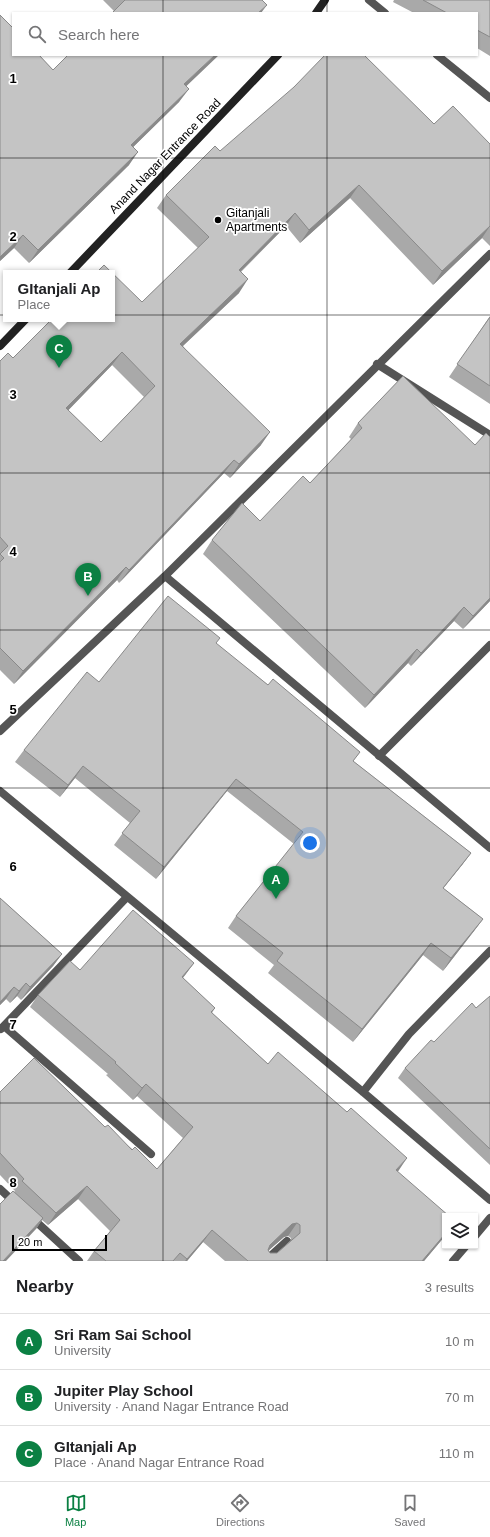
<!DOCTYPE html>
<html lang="en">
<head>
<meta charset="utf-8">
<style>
  body { margin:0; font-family:Arial,sans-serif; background:#f6f6f6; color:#202124 }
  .controls { position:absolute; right:12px; bottom:12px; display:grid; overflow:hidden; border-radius:0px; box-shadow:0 1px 3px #0004 }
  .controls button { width:36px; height:36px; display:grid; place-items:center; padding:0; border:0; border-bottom:1px solid #e0e0e0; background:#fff; color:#202124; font:20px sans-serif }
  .scale { position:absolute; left:12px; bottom:10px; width:95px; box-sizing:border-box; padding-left:4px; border:2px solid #000; border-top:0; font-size:11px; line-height:14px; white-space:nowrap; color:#000; -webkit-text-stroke:3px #fff; paint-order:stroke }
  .you { position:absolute; left:310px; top:843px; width:14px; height:14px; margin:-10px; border:3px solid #fff; border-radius:50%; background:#1a73e8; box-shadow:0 0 0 6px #1a73e833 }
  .badge { display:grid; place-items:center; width:26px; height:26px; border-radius:50%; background:#0b8043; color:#fff; font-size:13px; font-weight:700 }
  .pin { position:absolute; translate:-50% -33px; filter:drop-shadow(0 1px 2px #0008) }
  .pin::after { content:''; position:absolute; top:21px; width:14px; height:12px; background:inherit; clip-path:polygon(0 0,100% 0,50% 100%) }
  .popup { position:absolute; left:3px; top:270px; width:112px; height:52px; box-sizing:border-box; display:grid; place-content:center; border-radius:0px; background:#fff; filter:drop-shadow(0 1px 3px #0005); font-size:13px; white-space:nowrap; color:#757577 }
  .popup b { font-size:15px; color:#202124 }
  .popup::after { content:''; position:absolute; left:50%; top:100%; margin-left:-8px; border:8px solid transparent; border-top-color:#fff }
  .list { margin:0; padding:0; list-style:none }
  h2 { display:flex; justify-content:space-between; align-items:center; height:52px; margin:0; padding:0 16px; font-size:17px }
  h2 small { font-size:13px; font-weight:400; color:#757577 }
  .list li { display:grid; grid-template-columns:26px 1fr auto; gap:12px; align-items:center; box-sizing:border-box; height:56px; padding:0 16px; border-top:1px solid #e0e0e0 }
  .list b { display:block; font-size:15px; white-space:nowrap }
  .list p { margin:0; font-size:13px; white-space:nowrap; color:#757577 }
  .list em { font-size:13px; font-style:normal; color:#757577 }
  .icon { flex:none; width:22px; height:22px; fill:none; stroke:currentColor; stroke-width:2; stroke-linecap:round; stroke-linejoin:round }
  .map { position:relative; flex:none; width:490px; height:1261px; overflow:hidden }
  .search { position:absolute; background:#fff; box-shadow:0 1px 3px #0004; left:12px; right:12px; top:12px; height:44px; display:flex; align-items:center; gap:10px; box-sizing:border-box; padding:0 14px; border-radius:0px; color:#757577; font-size:15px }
  .sheet { height:220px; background:#fff }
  nav { display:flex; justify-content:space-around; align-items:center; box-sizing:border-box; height:56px; border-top:1px solid #e0e0e0; background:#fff; font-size:11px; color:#757577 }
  nav a { display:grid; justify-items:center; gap:2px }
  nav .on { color:#0b8043 }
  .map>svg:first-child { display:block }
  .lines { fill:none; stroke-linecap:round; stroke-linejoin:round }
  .street { stroke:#555; stroke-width:8 }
  .secondary { stroke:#222; stroke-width:8 }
  .wall { fill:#a9a9a9; fill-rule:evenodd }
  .shaded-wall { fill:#898989 }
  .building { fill:#c4c4c4; stroke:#898989; fill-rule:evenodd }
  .grid { fill:none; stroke:#000; stroke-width:1; stroke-opacity:0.55 }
  .poi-dot { fill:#000; stroke:#fff; stroke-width:1.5 }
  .labels { text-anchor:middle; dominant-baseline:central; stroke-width:3.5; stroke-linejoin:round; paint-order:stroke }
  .street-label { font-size:12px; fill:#000; stroke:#fff }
  .poi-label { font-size:12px; fill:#000; stroke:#fff; text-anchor:start }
  .grid-label { font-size:13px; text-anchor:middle; font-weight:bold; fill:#000; stroke:#fff; stroke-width:3.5; stroke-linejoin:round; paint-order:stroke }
</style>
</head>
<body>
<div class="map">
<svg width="490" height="1261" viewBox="0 0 490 1261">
  <rect width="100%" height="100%" fill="#fff"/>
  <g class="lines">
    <path class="street" d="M 369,0 L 385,13
      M 437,55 L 490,98
      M 377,364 L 490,435
      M 165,576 L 490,848
      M 0,731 L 165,576 L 490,254
      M 379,756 L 490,645
      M 0,791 L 363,1092 L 490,1200
      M 4,1026 L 151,1154
      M 1,1029 L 127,897
      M 363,1092 L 409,1034 L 490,951
      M 0,1189 L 15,1203
      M 31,1217 L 79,1261
      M 475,1236 L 490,1218
      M 265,1261 L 287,1241
      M 453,1261 L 466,1246"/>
    <path class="secondary" d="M 316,13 L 325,0
      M 70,273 L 278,55
      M 0,346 L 26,319"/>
  </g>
  <path class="wall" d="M 103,0 L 262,0 L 114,11 Z
    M 394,0 L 490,0 L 490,56 L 477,48 L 477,13 L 414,13 L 393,2 Z
    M 0,15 L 53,70 L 186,87 L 179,102 L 133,147 L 129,165 L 29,263 L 14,248 L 0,261 Z
    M 434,124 L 490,144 L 490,246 L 482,238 L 433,285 L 350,198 L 300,243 L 286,226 L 241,272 L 239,293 L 183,346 L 261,445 L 230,478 L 224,473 L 119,583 L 117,580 L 14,684 L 0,670 L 0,361 L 13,358 L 142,302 L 198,248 L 157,208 L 166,195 L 220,151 ZM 112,365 L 144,397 L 101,442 L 68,410 Z
    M 490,316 L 490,404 L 449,377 Z
    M 403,376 L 490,601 L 463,629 L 454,621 L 411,666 L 408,663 L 365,708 L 203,554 L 212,540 L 260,521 L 310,483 L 351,439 L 349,437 L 358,423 Z
    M 216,644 L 268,685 L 360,752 L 353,761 L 471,853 L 462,865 L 443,888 L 483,919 L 474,931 L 443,971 L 423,955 L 353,1042 L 268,973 L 274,965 L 228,928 L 236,916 L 294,844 L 227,791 L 156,879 L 114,845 L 130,823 L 75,778 L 60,797 L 15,762 L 24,750 L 99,682 Z
    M 0,898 L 62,954 L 53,966 L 21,1000 L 17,996 L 10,1003 L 6,999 L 0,1005 Z
    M 194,963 L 183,978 L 215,1008 L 212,1013 L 268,1064 L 399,1170 L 397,1172 L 445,1236 L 424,1261 L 225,1261 L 203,1242 L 187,1261 L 87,1261 L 94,1251 L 110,1231 L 78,1199 L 48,1225 L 42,1220 L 36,1229 L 14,1192 L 15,1191 L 0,1175 L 0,1092 L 105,1127 L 157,1169 L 183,1138 L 137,1096 L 133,1100 L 106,1075 L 108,1074 L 30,1007 L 38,995 L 80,970 ZM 288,1236 L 291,1238 L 291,1240 L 277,1253 L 270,1253 L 269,1250 L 284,1237 Z
    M 490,996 L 490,1165 L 398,1078 L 405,1068 L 434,1042 L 476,1008 Z"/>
  <path class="shaded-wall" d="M 267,5 L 261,13 L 258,13 Z
    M 215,55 L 219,55 L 175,97 L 184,84 Z
    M 189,89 L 179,102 L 122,158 L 131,145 Z
    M 138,152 L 129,165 L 29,263 L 38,250 Z
    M 359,185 L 350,198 L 300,243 L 309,230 Z
    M 295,213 L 286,226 L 229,283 L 239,270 Z
    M 490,226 L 482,238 L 433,285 L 442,271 Z
    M 23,235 L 14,248 L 0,261 L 0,257 Z
    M 248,279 L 239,293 L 171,357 L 180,344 Z
    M 122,352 L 112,365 L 57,422 L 66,408 Z
    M 270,432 L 261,445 L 230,478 L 239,464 Z
    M 234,460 L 224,473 L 119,583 L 129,570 Z
    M 126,567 L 117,580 L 14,684 L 23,671 Z
    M 490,598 L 490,601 L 463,629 L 473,616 Z
    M 464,607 L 454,621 L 411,666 L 421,653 Z
    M 417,649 L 408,663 L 365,708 L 374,695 Z
    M 83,766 L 75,778 L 60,797 L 68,785 Z
    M 236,779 L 227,791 L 156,879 L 164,867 Z
    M 471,853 L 462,865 L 434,900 L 443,888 Z
    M 483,919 L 474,931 L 443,971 L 451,958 Z
    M 431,943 L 423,955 L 353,1042 L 362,1029 Z
    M 62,954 L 53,966 L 21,1000 L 30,987 Z
    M 194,963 L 185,975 L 173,989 L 182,977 Z
    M 26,983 L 17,996 L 10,1003 L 19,991 Z
    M 14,987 L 6,999 L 0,1005 L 0,1002 Z
    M 146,1084 L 137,1096 L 133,1100 L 142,1088 Z
    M 407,1158 L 399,1170 L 387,1183 L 396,1170 Z
    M 87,1186 L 78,1199 L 48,1225 L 56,1213 Z
    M 43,1218 L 36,1229 L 6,1261 L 3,1261 Z
    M 297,1223 L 288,1236 L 284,1237 L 261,1257 L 270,1245 L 292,1224 Z
    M 212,1230 L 203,1242 L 187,1261 L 185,1261 Z
    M 445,1234 L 445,1236 L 424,1261 L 422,1261 Z"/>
  <path class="building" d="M 125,0 L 262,0 L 267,5 L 258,13 L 112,13 Z
    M 423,0 L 490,0 L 490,37 L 477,30 L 477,13 L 447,13 Z
    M 0,15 L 13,28 L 13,55 L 39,55 L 53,70 L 68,55 L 215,55 L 184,84 L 189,89 L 131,145 L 138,152 L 38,250 L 23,235 L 0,257 Z
    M 325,55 L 364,55 L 434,124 L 453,106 L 490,144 L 490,226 L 442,271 L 359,185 L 309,230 L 295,213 L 239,270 L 248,279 L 180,344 L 270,432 L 239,464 L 234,460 L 129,570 L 126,567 L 23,671 L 0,648 L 0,562 L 4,558 L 0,554 L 8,546 L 0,537 L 0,361 L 8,353 L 13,358 L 52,319 L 112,319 L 112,273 L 96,273 L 104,265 L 142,302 L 209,237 L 166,195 L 215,146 L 220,151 L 294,87 ZM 122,352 L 155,386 L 101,442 L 66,408 Z
    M 490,317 L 490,386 L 457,364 Z
    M 403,376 L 475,445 L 486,433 L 490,437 L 490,598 L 473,616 L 464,607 L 421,653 L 417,649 L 374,695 L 212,540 L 242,503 L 260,521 L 303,476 L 310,483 L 362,428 L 358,423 Z
    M 168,596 L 220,638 L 216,643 L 268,685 L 273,679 L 360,752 L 353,761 L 471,853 L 443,888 L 483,919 L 451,958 L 431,943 L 362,1029 L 277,961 L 283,953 L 236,916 L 303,832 L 236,779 L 164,867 L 122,833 L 140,811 L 83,766 L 68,785 L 24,750 L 87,672 L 99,682 Z
    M 0,898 L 62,954 L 30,987 L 26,983 L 19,991 L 14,987 L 0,1002 Z
    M 133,910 L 194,963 L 182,977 L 215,1008 L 211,1012 L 268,1064 L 278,1052 L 347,1112 L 351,1108 L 407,1158 L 396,1170 L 449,1216 L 445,1216 L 445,1234 L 422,1261 L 248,1261 L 212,1230 L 187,1259 L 180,1253 L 173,1261 L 106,1261 L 94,1251 L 120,1220 L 87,1186 L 56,1213 L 22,1181 L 24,1179 L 0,1153 L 0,1092 L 34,1058 L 105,1127 L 108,1125 L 132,1150 L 135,1147 L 157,1169 L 193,1127 L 146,1084 L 142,1088 L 115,1063 L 116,1062 L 38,995 L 70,961 L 80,970 ZM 297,1223 L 300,1225 L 300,1233 L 277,1253 L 270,1253 L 268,1250 L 270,1245 L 292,1224 Z
    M 490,996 L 490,1149 L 405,1068 L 431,1040 L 434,1042 L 472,1003 L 476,1008 Z
    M 13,1191 L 43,1218 L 3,1261 L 0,1261 L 0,1204 Z"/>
  <path class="grid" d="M 163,0 L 163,13M 327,0 L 327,13M 163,55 L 163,1261M 327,55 L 327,1261M 0,158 L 490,158M 0,315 L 490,315M 0,473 L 490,473M 0,630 L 490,630M 0,788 L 490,788M 0,946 L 490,946M 0,1103 L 490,1103"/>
  <circle class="poi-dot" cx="218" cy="220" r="4"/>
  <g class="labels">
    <g class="street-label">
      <text transform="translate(165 156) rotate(-46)">Anand Nagar Entrance Road</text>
    </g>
    <g class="poi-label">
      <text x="226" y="213">Gitanjali<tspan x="226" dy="14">Apartments</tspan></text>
    </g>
  </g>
  <g class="grid-label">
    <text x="13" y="83">1</text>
    <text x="13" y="241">2</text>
    <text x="13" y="399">3</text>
    <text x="13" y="556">4</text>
    <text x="13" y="714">5</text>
    <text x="13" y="871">6</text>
    <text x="13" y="1029">7</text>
    <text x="13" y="1187">8</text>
  </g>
</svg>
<div class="controls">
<button><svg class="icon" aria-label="layers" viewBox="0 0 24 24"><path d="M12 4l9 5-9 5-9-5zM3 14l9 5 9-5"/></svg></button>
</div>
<div class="scale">20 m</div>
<div class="you"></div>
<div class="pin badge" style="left:276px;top:899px">A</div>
<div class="pin badge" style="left:88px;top:596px">B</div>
<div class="pin badge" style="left:59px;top:368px">C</div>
<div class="popup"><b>GItanjali Ap</b>Place</div>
<div class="search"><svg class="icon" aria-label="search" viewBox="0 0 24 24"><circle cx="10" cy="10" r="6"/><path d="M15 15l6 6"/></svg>Search here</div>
</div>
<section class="sheet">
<h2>Nearby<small>3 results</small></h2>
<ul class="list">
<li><span class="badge">A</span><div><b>Sri Ram Sai School</b><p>University</p></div><em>10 m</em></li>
<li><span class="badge">B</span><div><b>Jupiter Play School</b><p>University · Anand Nagar Entrance Road</p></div><em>70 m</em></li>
<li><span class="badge">C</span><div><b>GItanjali Ap</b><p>Place · Anand Nagar Entrance Road</p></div><em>110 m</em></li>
</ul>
</section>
<nav>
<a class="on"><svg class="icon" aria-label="map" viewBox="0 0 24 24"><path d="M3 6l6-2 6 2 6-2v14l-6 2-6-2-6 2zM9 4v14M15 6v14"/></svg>Map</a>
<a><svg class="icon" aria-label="directions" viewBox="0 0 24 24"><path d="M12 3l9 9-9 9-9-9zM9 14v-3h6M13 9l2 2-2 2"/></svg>Directions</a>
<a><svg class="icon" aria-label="saved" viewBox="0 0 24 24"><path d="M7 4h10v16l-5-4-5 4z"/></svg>Saved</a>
</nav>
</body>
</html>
